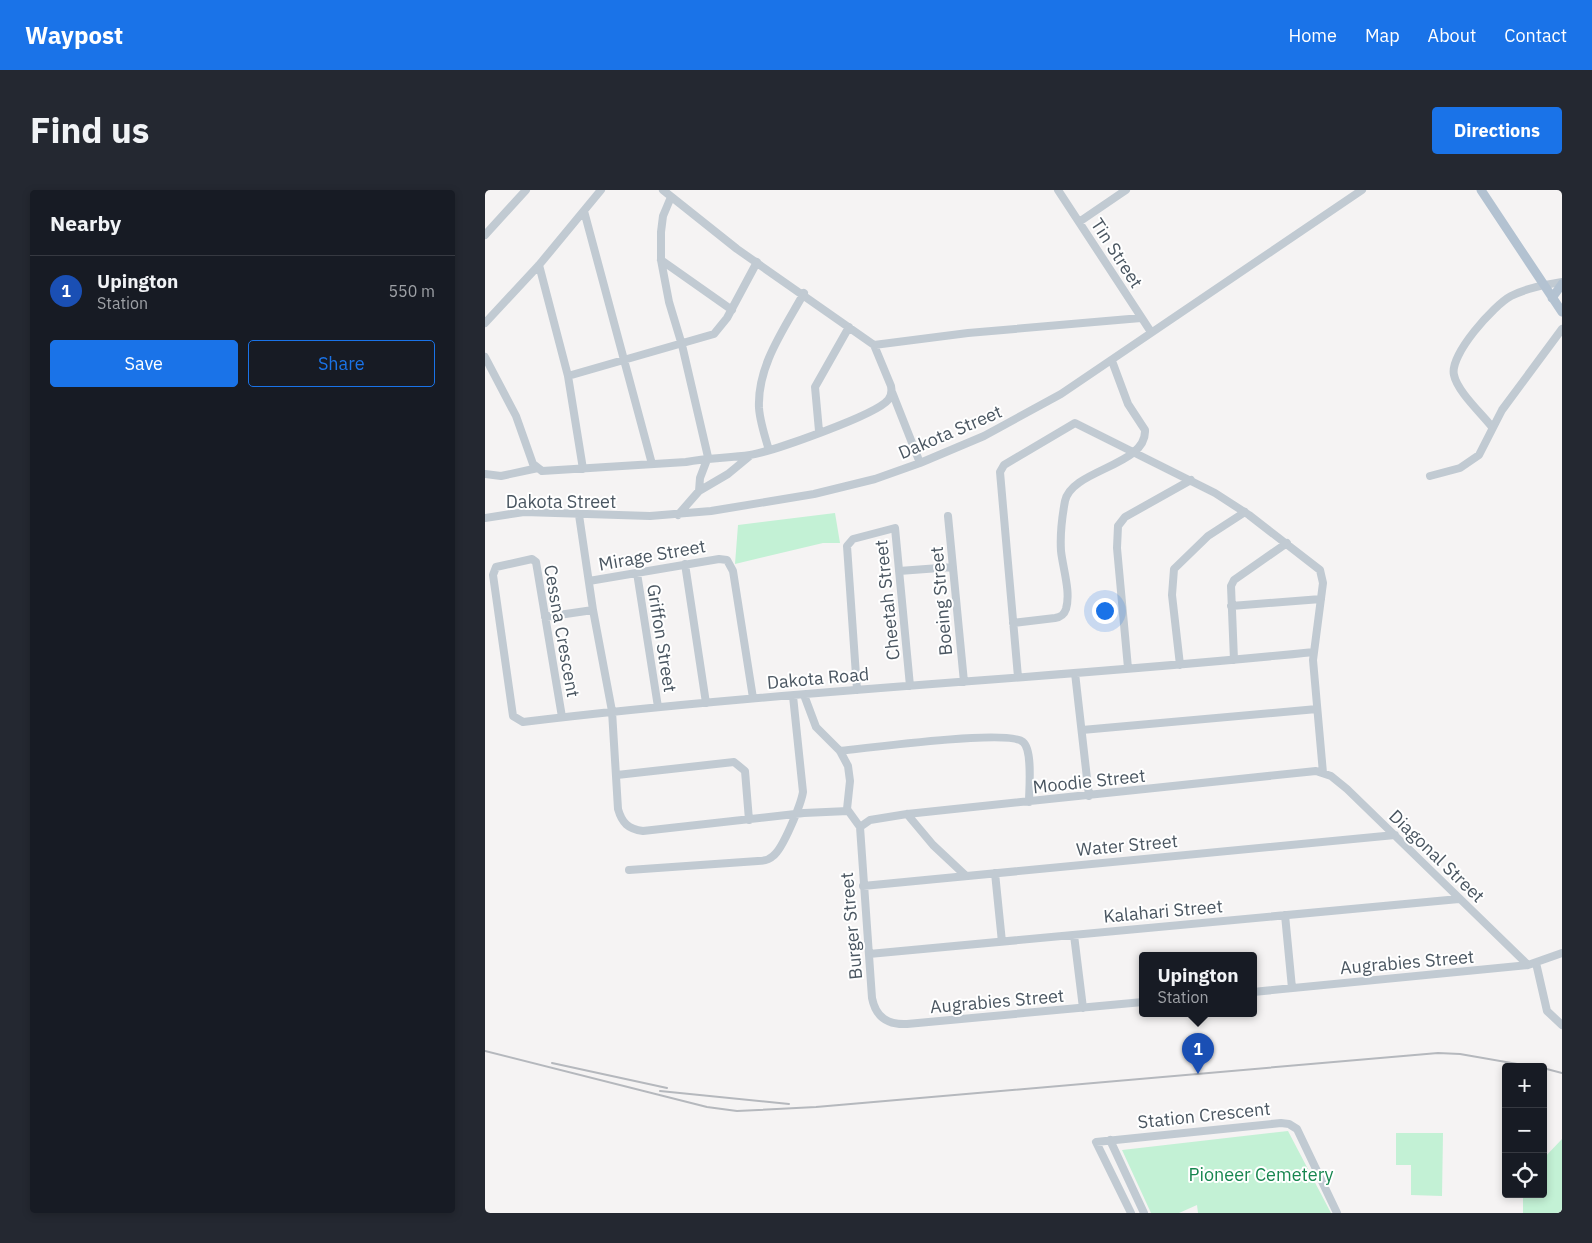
<!DOCTYPE html>
<html lang="en">
<head>
<meta charset="utf-8">
<style>
  body { margin:0; font-family:"IBM Plex Sans",sans-serif; background:#242831; color:#f1f3f6 }
  .controls { position:absolute; right:15px; bottom:15px; display:grid; overflow:hidden; border-radius:5px; box-shadow:0 2px 8px #0003 }
  .controls button { width:45px; height:45px; display:grid; place-items:center; padding:0; border:0; border-bottom:1px solid #363941; background:#171b24; color:#f1f3f6; font:25px sans-serif }
  .you { position:absolute; left:619px; top:420px; width:18px; height:18px; margin:-12px; border:4px solid #fff; border-radius:50%; background:#1a73e8; box-shadow:0 0 0 8px #1a73e833 }
  .badge { display:grid; place-items:center; width:32px; height:32px; border-radius:50%; background:#1a73e8; color:#fff; font-size:16px; font-weight:700 }
  .pin { position:absolute; translate:-50% -41px; filter:drop-shadow(0 1px 2px #0008) }
  .pin::after { content:''; position:absolute; top:26px; width:18px; height:15px; background:inherit; clip-path:polygon(0 0,100% 0,50% 100%) }
  .popup { position:absolute; left:654px; top:762px; width:118px; height:65px; box-sizing:border-box; display:grid; place-content:center; border-radius:5px; background:#171b24; filter:drop-shadow(0 1px 4px #0005); font-size:16px; white-space:nowrap; color:#9ea1a6 }
  .popup b { font-size:19px; color:#f1f3f6 }
  .popup::after { content:''; position:absolute; left:50%; top:100%; margin-left:-10px; border:10px solid transparent; border-top-color:#171b24 }
  .list { margin:0; padding:0; list-style:none }
  h2 { display:flex; justify-content:space-between; align-items:center; height:65px; margin:0; padding:0 20px; font-size:21px }
  h2 small { font-size:16px; font-weight:400; color:#9ea1a6 }
  .list li { display:grid; grid-template-columns:32px 1fr auto; gap:15px; align-items:center; box-sizing:border-box; height:70px; padding:0 20px; border-top:1px solid #363941 }
  .list b { display:block; font-size:19px; white-space:nowrap }
  .list p { margin:0; font-size:16px; white-space:nowrap; color:#9ea1a6 }
  .list em { font-size:16px; font-style:normal; color:#9ea1a6 }
  .actions { display:flex; gap:10px; padding:15px 20px }
  .actions a { flex:1; padding:11px 0; border:1px solid #1a73e8; border-radius:5px; text-align:center; font-size:18px; color:#1a73e8 }
  .actions .main { background:#1a73e8; color:#fff }
  .icon { flex:none; width:28px; height:28px; fill:none; stroke:currentColor; stroke-width:2; stroke-linecap:round; stroke-linejoin:round }
  .map { position:relative; flex:none; width:1077px; height:1023px; overflow:hidden; border-radius:5px }
  header { display:flex; align-items:center; gap:30px; box-sizing:border-box; height:70px; padding:0 25px; background:#1a73e8; color:#fff }
  header strong { font-size:24px }
  nav { display:flex; gap:28px; margin-inline-start:auto; font-size:18px }
  .intro { display:flex; align-items:center; justify-content:space-between; box-sizing:border-box; height:120px; padding:0 30px }
  h1 { margin:0; font-size:35px }
  .button { padding:12px 22px; border-radius:5px; background:#1a73e8; color:#fff; font-size:18px; font-weight:700 }
  main { display:flex; gap:30px; padding:0 30px }
  aside { flex:1; background:#171b24; border-radius:5px; box-shadow:0 2px 8px #0003 }
  .map>svg:first-child { display:block }
  .green { fill:#c3f1d5 }
  .lines { fill:none; stroke-linecap:round; stroke-linejoin:round }
  .minor { stroke:#c1cad2; stroke-width:8 }
  .major { stroke:#b3c2d1; stroke-width:9 }
  .rail { stroke:#b5b8bd; stroke-width:2 }
  .labels { text-anchor:middle; dominant-baseline:central; stroke-width:4; stroke-linejoin:round; paint-order:stroke }
  .street-label { font-size:18px; fill:#4a5661; stroke:#fff }
  .park-label { font-size:18px; fill:#17864f; stroke:#fff }
</style>
</head>
<body>
<header>
<strong>Waypost</strong>
<nav><a>Home</a><a>Map</a><a>About</a><a>Contact</a></nav>
</header>
<div class="intro"><h1>Find us</h1><a class="button">Directions</a></div>
<main>
<aside>
<h2>Nearby<small></small></h2>
<ul class="list">
<li><span class="badge" style="background:#1a4fb4">1</span><div><b>Upington</b><p>Station</p></div><em>550 m</em></li>
</ul>
<div class="actions"><a class="main">Save</a><a>Share</a></div>
</aside>
<div class="map">
<svg width="1077" height="1023" viewBox="0 0 1077 1023">
  <rect width="100%" height="100%" fill="#f5f3f3"/>
  <path class="green" d="M 350,323 L 355,353 L 338,353 L 250,374 L 253,335 Z
    M 803,941 L 846,1023 L 713,1023 L 712,1015 L 694,1023 L 666,1023 L 637,960 Z
    M 911,943 L 958,943 L 957,1006 L 926,1005 L 926,975 L 911,975 Z
    M 1077,949 L 1077,1023 L 1038,1023 L 1038,1004 L 1058,1004 L 1058,969 Z"/>
  <g class="lines">
    <path class="minor" d="M 573,0 L 666,142
      M 186,7 L 178,26 L 176,42 L 176,70 L 184,112 L 197,155 L 223,267 L 215,288 L 214,301
      M 99,21 L 167,274
      M 594,32 L 641,0
      M 0,45 L 41,0
      M 176,70 L 247,120
      M 54,75 L 83,186 L 98,279
      M 0,133 L 54,75 L 116,0
      M 389,155 L 483,143 L 656,128
      M 0,167 L 31,226 L 48,274 L 57,281 L 201,272 C 222,268 244,268 265,265 C 286,262 391,225 403,210 C 407,206 407,202 406,196 L 389,155 L 252,59 L 178,0
      M 83,186 L 229,144 L 242,128 L 272,72
      M 407,202 L 435,273
      M 1007,237 C 997,224 972,201 969,185 C 964,165 1009,115 1026,106 C 1042,98 1059,95 1077,92
      M 334,241 L 330,197 L 364,137
      M 284,260 C 280,247 275,232 274,218 C 272,176 299,139 319,103
      M 0,284 L 16,286 L 53,278
      M 945,286 L 975,278 L 994,265 L 1017,220 L 1077,139
      M 94,325 L 108,420 L 127,521 L 133,619 C 137,633 143,639 158,641 L 319,623 L 363,621
      M 193,325 L 214,301 L 243,284 L 266,265
      M 463,326 L 479,492
      M 0,328 L 39,322 L 165,326 L 226,321 L 329,304 L 390,289 L 435,273 L 499,246 L 576,204 L 877,0
      M 200,374 L 221,513
      M 414,381 L 468,377
      M 152,383 L 173,517
      M 104,391 L 234,369 L 242,370 L 248,381 L 268,508
      M 746,416 L 836,409
      M 60,427 L 108,420
      M 528,433 L 570,428 C 576,427 579,425 581,419 C 586,402 578,379 576,361 C 575,345 577,327 580,311 C 587,279 662,276 660,240 L 643,214 L 627,171
      M 749,470 L 746,396 L 749,390 L 802,353
      M 695,475 L 687,405 L 689,379 L 723,346 L 760,322
      M 643,478 L 632,358 L 633,336 L 640,327 L 706,290
      M 590,483 L 604,606
      M 533,487 L 515,282 L 519,275 L 590,233 L 730,303 L 764,325 L 835,380 L 838,393 L 828,470 L 838,583
      M 372,500 L 362,356 L 368,349 L 410,338 L 425,496
      M 319,505 L 331,537 L 355,561 L 363,576 L 365,591 L 362,619 L 375,637
      M 77,527 L 51,372 L 47,369 L 11,377 L 8,385 L 28,526 L 38,532 C 301,500 566,489 829,462
      M 597,540 L 832,519
      M 355,561 C 382,558 524,539 538,552 C 548,560 544,599 544,612
      M 132,585 L 249,572 L 260,581 L 264,630
      M 422,624 L 448,655 L 480,685
      M 375,637 L 385,630 L 422,624 L 831,581 L 846,586 L 862,599 L 1043,775
      M 375,637 L 387,808 C 391,828 403,835 422,834 L 658,812
      M 144,680 L 273,671 C 278,671 284,670 288,666 C 298,659 316,614 318,602 L 308,506
      M 510,683 L 517,752
      M 378,696 L 910,645
      M 800,725 L 807,798
      M 589,745 L 598,818
      M 384,764 L 974,709
      M 1051,773 L 1062,821 L 1077,835
      M 768,802 L 1043,775 L 1077,763
      M 625,950 L 659,1023
      M 646,1023 L 611,952 L 796,933 L 804,934 L 812,939 L 852,1023"/>
    <path class="major" d="M 996,0 L 1077,122
      M 1067,108 L 1077,94"/>
    <path class="rail" d="M 0,861 L 222,917 L 252,921 L 331,917 L 953,863 L 975,864 L 1050,877
      M 67,873 L 182,898
      M 1058,878 L 1077,883
      M 175,901 L 304,914"/>
  </g>
  <g class="labels">
    <g class="street-label">
      <text transform="translate(632 63) rotate(57)">Tin Street</text>
      <text transform="translate(465 242) rotate(-23)">Dakota Street</text>
      <text x="76" y="311">Dakota Street</text>
      <text transform="translate(167 365) rotate(-10)">Mirage Street</text>
      <text transform="translate(402 410) rotate(-96)">Cheetah Street</text>
      <text transform="translate(456 411) rotate(-95)">Boeing Street</text>
      <text transform="translate(77 441) rotate(80)">Cessna Crescent</text>
      <text transform="translate(177 448) rotate(81)">Griffon Street</text>
      <text transform="translate(333 488) rotate(-5)">Dakota Road</text>
      <text transform="translate(604 591) rotate(-6)">Moodie Street</text>
      <text transform="translate(642 655) rotate(-5)">Water Street</text>
      <text transform="translate(952 666) rotate(44)">Diagonal Street</text>
      <text transform="translate(678 721) rotate(-5)">Kalahari Street</text>
      <text transform="translate(366 736) rotate(-95)">Burger Street</text>
      <text transform="translate(922 772) rotate(-5)">Augrabies Street</text>
      <text transform="translate(512 811) rotate(-5)">Augrabies Street</text>
      <text transform="translate(719 925) rotate(-6)">Station Crescent</text>
    </g>
    <g class="park-label">
      <text x="776" y="984">Pioneer Cemetery</text>
    </g>
  </g>
</svg>
<div class="controls">
<button>+</button>
<button>−</button>
<button><svg class="icon" aria-label="locate" viewBox="0 0 24 24"><circle cx="12" cy="12" r="6"/><path d="M12 2v4M12 18v4M2 12h4M18 12h4"/></svg></button>
</div>
<div class="you"></div>
<div class="pin badge" style="left:713px;top:884px;background:#1a4fb4">1</div>
<div class="popup"><b>Upington</b>Station</div>
</div>
</main>
</body>
</html>
